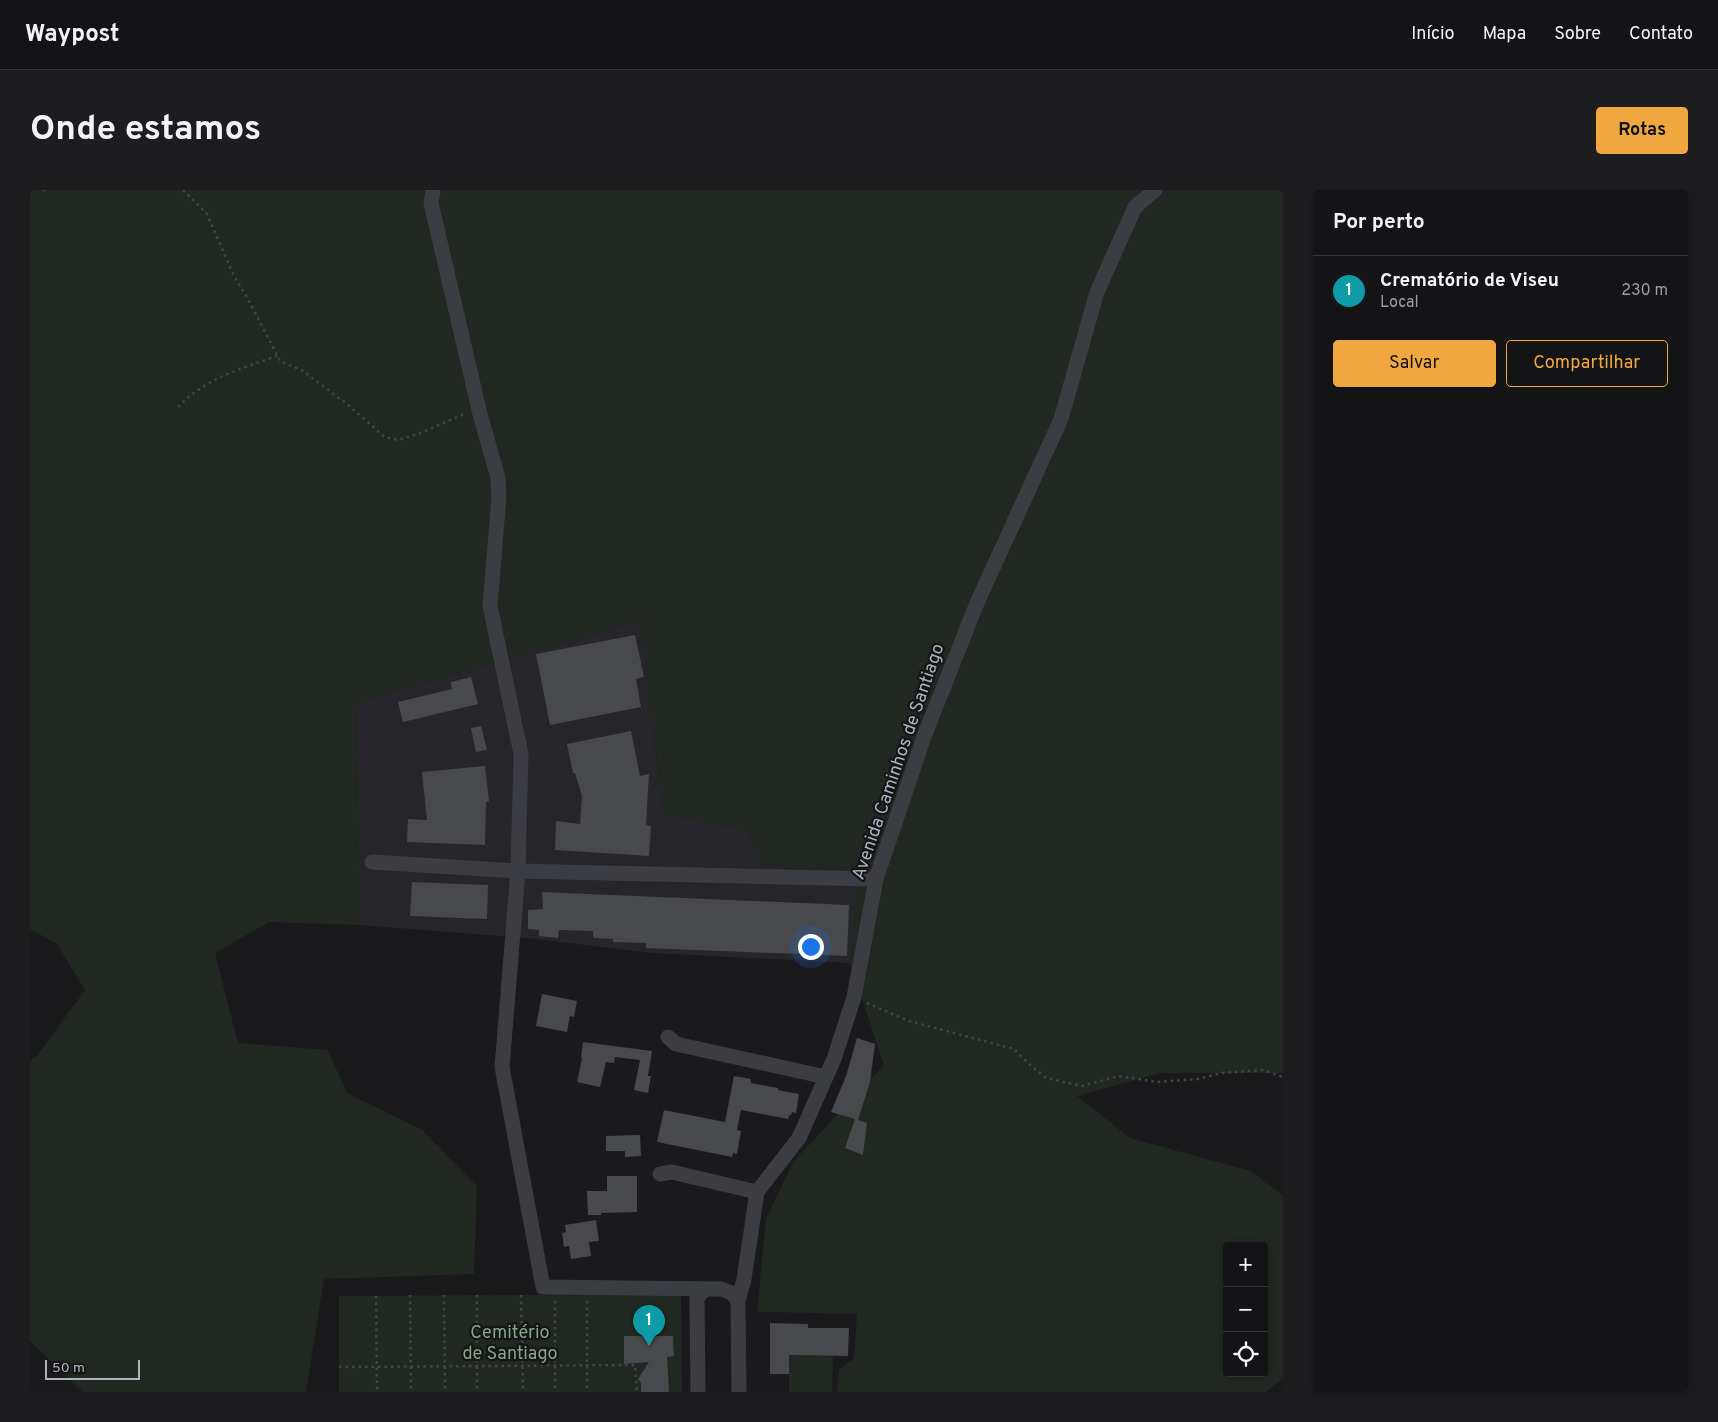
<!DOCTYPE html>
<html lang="pt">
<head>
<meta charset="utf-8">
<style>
  body { margin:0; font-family:Overpass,sans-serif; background:#1d1d1f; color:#f1f3f6 }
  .controls { position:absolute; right:15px; bottom:15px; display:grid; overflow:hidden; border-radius:5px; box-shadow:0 2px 8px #0003 }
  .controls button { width:45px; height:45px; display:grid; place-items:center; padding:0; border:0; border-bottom:1px solid #333335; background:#141416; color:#f1f3f6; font:25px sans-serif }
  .scale { position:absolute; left:15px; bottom:12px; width:95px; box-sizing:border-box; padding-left:5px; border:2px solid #adb3bc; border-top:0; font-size:14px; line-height:18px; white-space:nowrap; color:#adb3bc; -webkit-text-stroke:4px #151518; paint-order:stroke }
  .you { position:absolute; left:780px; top:756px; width:18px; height:18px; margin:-12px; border:4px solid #fff; border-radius:50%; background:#1a73e8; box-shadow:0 0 0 8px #1a73e833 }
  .badge { display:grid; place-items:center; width:32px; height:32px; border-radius:50%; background:#f0a73f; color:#fff; font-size:16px; font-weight:700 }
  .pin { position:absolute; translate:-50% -41px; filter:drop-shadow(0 1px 2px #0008) }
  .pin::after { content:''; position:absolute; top:26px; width:18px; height:15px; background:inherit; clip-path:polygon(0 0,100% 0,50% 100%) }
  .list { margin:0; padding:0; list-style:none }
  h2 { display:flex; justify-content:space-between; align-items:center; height:65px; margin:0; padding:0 20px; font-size:21px }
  h2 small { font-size:16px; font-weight:400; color:#9d9ea1 }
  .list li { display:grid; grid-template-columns:32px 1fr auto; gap:15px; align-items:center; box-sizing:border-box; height:70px; padding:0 20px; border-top:1px solid #333335 }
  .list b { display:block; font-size:19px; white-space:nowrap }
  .list p { margin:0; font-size:16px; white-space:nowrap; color:#9d9ea1 }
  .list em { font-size:16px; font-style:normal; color:#9d9ea1 }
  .actions { display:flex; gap:10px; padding:15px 20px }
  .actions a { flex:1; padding:11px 0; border:1px solid #f0a73f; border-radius:5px; text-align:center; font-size:18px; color:#f0a73f }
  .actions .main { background:#f0a73f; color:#111 }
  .icon { flex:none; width:28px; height:28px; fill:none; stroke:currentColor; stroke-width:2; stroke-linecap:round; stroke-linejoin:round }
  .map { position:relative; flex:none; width:1253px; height:1202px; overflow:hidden; border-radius:5px }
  header { display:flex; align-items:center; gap:30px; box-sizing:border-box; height:70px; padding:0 25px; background:#141416; border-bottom:1px solid #333335 }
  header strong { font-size:24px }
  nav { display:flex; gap:28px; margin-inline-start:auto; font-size:18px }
  .intro { display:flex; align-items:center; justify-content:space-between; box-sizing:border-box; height:120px; padding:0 30px }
  h1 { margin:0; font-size:35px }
  .button { padding:12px 22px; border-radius:5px; background:#f0a73f; color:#111; font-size:18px; font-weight:700 }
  main { display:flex; gap:30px; padding:0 30px }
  aside { flex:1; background:#141416; border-radius:5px; box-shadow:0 2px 8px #0003 }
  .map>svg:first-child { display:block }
  .built { fill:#26262a }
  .green { fill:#202821; fill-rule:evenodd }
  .building { fill:#47494d }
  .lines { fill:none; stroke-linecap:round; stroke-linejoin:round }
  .path { stroke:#414449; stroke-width:2.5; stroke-dasharray:2.5 4; stroke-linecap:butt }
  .minor { stroke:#3b3d42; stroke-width:15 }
  .labels { text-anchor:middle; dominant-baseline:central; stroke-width:4.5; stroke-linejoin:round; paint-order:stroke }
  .street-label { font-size:18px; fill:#adb3bc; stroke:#151518 }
  .park-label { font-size:18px; fill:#85a685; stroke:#151518 }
</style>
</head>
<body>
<header>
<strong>Waypost</strong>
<nav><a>Início</a><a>Mapa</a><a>Sobre</a><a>Contato</a></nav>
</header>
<div class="intro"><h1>Onde estamos</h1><a class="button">Rotas</a></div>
<main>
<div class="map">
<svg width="1253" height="1202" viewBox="0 0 1253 1202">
  <rect width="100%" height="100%" fill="#1a1a1d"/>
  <path class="built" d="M 611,430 L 633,623 L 718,640 L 731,674 L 829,680 L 820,773 L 622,763 L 497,748 L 329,735 L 325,512 Z"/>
  <path class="green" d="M 0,0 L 1253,0 L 1253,883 L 1131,883 L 1047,906 L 1100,948 L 1221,981 L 1253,1006 L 1253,1188 L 1236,1202 L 807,1202 L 809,1180 L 824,1168 L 827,1124 L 727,1122 L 736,1029 L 763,972 L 854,875 L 820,773 L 828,681 L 730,674 L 718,640 L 633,623 L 611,430 L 325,512 L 329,735 L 239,732 L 185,763 L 208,853 L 298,860 L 317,903 L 392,940 L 447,996 L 444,1084 L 294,1089 L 276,1202 L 53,1202 L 0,1151 L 0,871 L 6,867 L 55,800 L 27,754 L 0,739 ZM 1197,1056 L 1234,1056 L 1234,1183 L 1197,1183 Z
    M 651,1104 L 652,1202 L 309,1202 L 309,1106 Z
    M 759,1165 L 803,1166 L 802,1202 L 759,1202 Z"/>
  <path class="building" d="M 605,445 L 614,487 L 606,489 L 611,517 L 520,535 L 506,464 Z
    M 441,487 L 448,514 L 373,532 L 368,512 L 422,499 L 421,492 Z
    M 451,536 L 457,560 L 446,562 L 441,538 Z
    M 601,541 L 610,586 L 619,584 L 616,635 L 621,636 L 619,666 L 525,660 L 526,631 L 550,634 L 552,606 L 545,583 L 543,583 L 537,554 Z
    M 455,576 L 459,611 L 456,612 L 455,655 L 377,652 L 378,629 L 397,630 L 392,582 Z
    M 382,692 L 458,695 L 457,729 L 380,726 Z
    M 512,702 L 819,715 L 817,766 L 616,758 L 616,753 L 583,752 L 583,749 L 563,748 L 563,741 L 529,740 L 528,748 L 509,746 L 509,740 L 498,739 L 498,720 L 513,719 Z
    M 512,804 L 547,811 L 544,827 L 540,826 L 537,842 L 506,836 Z
    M 827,848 L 845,854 L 840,892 L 828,930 L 837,933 L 833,965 L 815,958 L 825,929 L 801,922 L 816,886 Z
    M 553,852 L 622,861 L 618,886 L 621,886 L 618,903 L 604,900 L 610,870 L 585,867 L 584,873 L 576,872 L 570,897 L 547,892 L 552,868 L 551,868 Z
    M 704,886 L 721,889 L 721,893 L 748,898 L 748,900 L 769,904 L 766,923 L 762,922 L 761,925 L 759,925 L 758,929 L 711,920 L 707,940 L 711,941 L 707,964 L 703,963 L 702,967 L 627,952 L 634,920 L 695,932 Z
    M 610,945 L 611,966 L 595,967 L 595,961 L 576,961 L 576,946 Z
    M 577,986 L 607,986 L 607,1022 L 571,1023 L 571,1025 L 558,1025 L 557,1001 L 577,1001 Z
    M 566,1030 L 569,1051 L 559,1052 L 561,1066 L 541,1069 L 539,1056 L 534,1057 L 532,1043 L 536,1042 L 535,1035 Z
    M 740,1133 L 778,1134 L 778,1138 L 819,1138 L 818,1166 L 759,1165 L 759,1184 L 740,1184 Z
    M 594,1146 L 643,1146 L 644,1166 L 637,1167 L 639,1202 L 611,1202 L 611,1193 L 608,1189 L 619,1172 L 594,1174 Z"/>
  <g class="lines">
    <path class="path" d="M 13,0 L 17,0
      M 153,0 L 177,24 L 204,86 L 217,107 L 250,171 L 273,181 L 317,214 L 355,247 L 368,250 L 388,244 L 432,225 L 436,225
      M 148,217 C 176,188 210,179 247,166
      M 837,813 L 879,831 L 984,859 L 1000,875 L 1016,888 L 1052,896 L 1089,886 L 1127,892 L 1168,889 L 1192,883 L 1233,880 L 1253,887
      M 380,1105 L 381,1202
      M 414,1105 L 415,1202
      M 447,1105 L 447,1202
      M 491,1105 L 493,1202
      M 346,1106 L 347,1202
      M 525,1111 L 525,1202
      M 557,1111 L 557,1202
      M 309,1177 L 605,1175 L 607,1202"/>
    <path class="minor" d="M 403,0 L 401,13 L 450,224 L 468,288 L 469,307 L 460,416 L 491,564 L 488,681 L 472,877 L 513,1097 L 691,1099 L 702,1103 L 708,1111
      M 342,672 L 488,681 L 846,689
      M 638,847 L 646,854 L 796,887
      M 630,984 L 642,982 L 727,1002
      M 668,1202 L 667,1109 L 672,1102 L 677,1099
      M 709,1202 L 708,1111 L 714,1089 L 727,1002 L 769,948 L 804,869 L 824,807 L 846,689 L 895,544 L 947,413 L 1031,229 L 1067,102 L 1105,17 L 1125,0"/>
  </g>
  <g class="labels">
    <g class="street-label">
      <text transform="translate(869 572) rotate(-71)">Avenida Caminhos de Santiago</text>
    </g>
    <g class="park-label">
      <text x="480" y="1143">Cemitério<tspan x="480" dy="21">de Santiago</tspan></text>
    </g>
  </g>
</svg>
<div class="controls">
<button>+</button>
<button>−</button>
<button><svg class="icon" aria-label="locate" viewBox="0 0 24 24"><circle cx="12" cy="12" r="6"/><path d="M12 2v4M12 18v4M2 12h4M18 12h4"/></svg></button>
</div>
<div class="scale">50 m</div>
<div class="you"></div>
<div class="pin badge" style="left:619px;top:1156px;background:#0f9aa8">1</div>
</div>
<aside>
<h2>Por perto<small></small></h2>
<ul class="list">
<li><span class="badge" style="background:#0f9aa8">1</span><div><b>Crematório de Viseu</b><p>Local</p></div><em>230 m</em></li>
</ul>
<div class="actions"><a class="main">Salvar</a><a>Compartilhar</a></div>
</aside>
</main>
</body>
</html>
